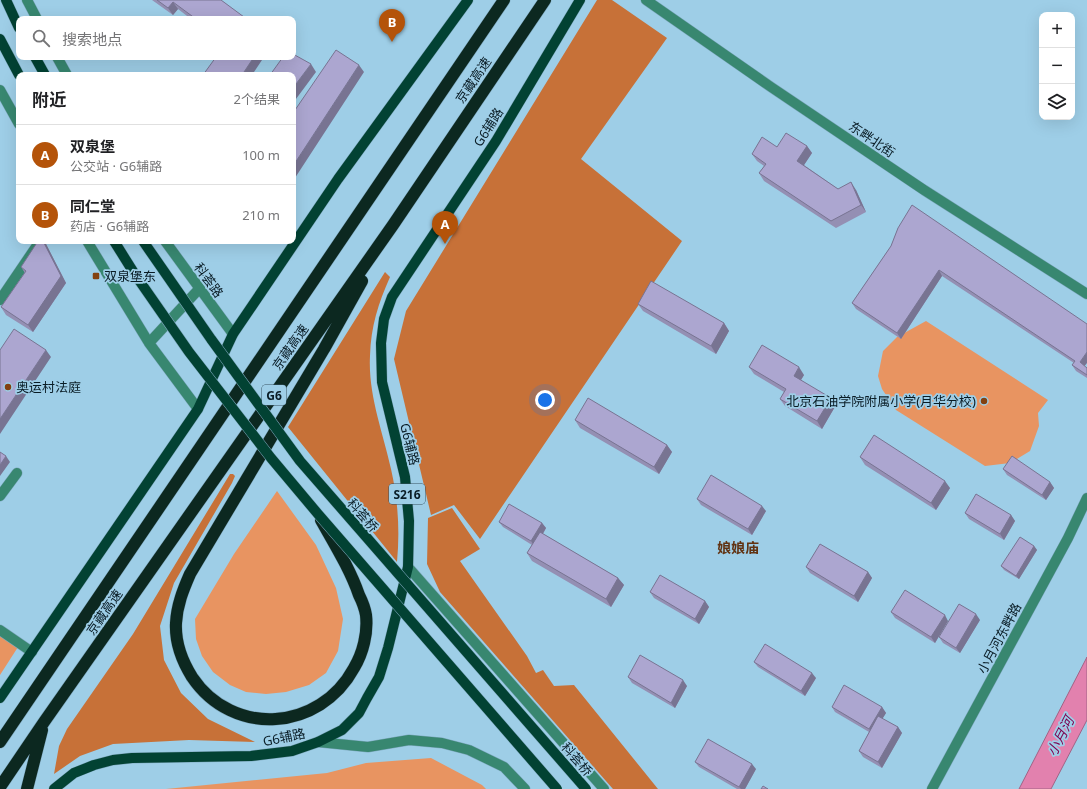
<!DOCTYPE html>
<html lang="zh">
<head>
<meta charset="utf-8">
<style>
  body { margin:0; font-family:"Noto Sans","Noto Sans SC",sans-serif; background:#f6f6f6; color:#202124 }
  .controls { position:absolute; right:12px; top:12px; display:grid; overflow:hidden; border-radius:8px; box-shadow:0 4px 16px #0002 }
  .controls button { width:36px; height:36px; display:grid; place-items:center; padding:0; border:0; border-bottom:1px solid #e0e0e0; background:#fff; color:#202124; font:20px sans-serif }
  .you { position:absolute; left:545px; top:400px; width:14px; height:14px; margin:-10px; border:3px solid #fff; border-radius:50%; background:#1a73e8; box-shadow:0 0 0 6px #1a73e833 }
  .badge { display:grid; place-items:center; width:26px; height:26px; border-radius:50%; background:#b45309; color:#fff; font-size:13px; font-weight:700 }
  .pin { position:absolute; translate:-50% -33px; filter:drop-shadow(0 1px 2px #0008) }
  .pin::after { content:''; position:absolute; top:21px; width:14px; height:12px; background:inherit; clip-path:polygon(0 0,100% 0,50% 100%) }
  .list { margin:0; padding:0; list-style:none }
  h2 { display:flex; justify-content:space-between; align-items:center; height:52px; margin:0; padding:0 16px; font-size:17px }
  h2 small { font-size:13px; font-weight:400; color:#757577 }
  .list li { display:grid; grid-template-columns:26px 1fr auto; gap:12px; align-items:center; box-sizing:border-box; height:60px; padding:0 16px; border-top:1px solid #e0e0e0 }
  .list b { display:block; font-size:15px; white-space:nowrap }
  .list p { margin:0; font-size:13px; white-space:nowrap; color:#757577 }
  .list em { font-size:13px; font-style:normal; color:#757577 }
  .icon { flex:none; width:22px; height:22px; fill:none; stroke:currentColor; stroke-width:2; stroke-linecap:round; stroke-linejoin:round }
  .map { position:relative; flex:none; width:1087px; height:789px; overflow:hidden }
  .search { position:absolute; background:#fff; box-shadow:0 4px 16px #0002; left:16px; top:16px; width:280px; height:44px; display:flex; align-items:center; gap:10px; box-sizing:border-box; padding:0 14px; border-radius:8px; color:#757577; font-size:15px }
  .panel { position:absolute; background:#fff; box-shadow:0 4px 16px #0002; left:16px; top:72px; width:280px; height:172px; border-radius:8px }
  .map>svg:first-child { display:block }
  .green { fill:#e89461 }
  .forest { fill:#c77138 }
  .water { fill:#e281ae; stroke:#a16385 }
  .lines { fill:none; stroke-linecap:round; stroke-linejoin:round }
  .minor-casing { stroke:#80aac0; stroke-width:11 }
  .major-casing { stroke:#80aac0; stroke-width:11 }
  .highway-casing { stroke:#80aac0; stroke-width:13 }
  .minor { stroke:#388770; stroke-width:10 }
  .major { stroke:#024233; stroke-width:10 }
  .highway { stroke:#0c2820; stroke-width:12 }
  .major-bridge-casing { stroke:#80aac0; stroke-width:11; stroke-linecap:butt }
  .major-bridge { stroke:#024233; stroke-width:10 }
  .wall { fill:#948fb3 }
  .shaded-wall { fill:#787492 }
  .building { fill:#aca6d0; stroke:#787492 }
  .poi-dot { fill:#834110; stroke:#9ecee7; stroke-width:1.5 }
  .labels { text-anchor:middle; dominant-baseline:central; stroke-width:3.5; stroke-linejoin:round; paint-order:stroke }
  .shield { fill:#9ecee7; stroke:#36515f; stroke-width:1 }
  .shield-label { font-size:12px; font-weight:bold; fill:#091c25 }
  .street-label { font-size:13px; fill:#091c25; stroke:#9ecee7 }
  .poi-label { font-size:13px; fill:#091c25; stroke:#9ecee7; text-anchor:start }
  .neighbourhood-label { font-size:14px; font-weight:bold; fill:#613313; stroke:#9ecee7 }
  .water-label { font-size:14px; font-style:italic; fill:#7d014e; stroke:#9ecee7 }
</style>
</head>
<body>
<div class="map">
<svg width="1087" height="789" viewBox="0 0 1087 789">
  <rect width="100%" height="100%" fill="#9ecee7"/>
  <path class="green" d="M 926,321 L 1048,400 L 1038,413 L 1039,426 L 1030,451 L 1010,463 L 985,466 L 896,410 L 882,389 L 878,376 L 883,351 L 897,337 Z
    M 277,491 L 316,545 L 336,588 L 343,619 L 338,651 L 326,673 L 309,685 L 286,692 L 266,694 L 246,692 L 230,685 L 213,672 L 202,656 L 196,639 L 195,619 L 234,554 Z
    M 0,635 L 18,647 L 0,675 Z
    M 431,758 L 482,785 L 486,789 L 166,789 L 327,773 L 366,763 Z"/>
  <path class="forest" d="M 597,0 L 612,0 L 667,38 L 581,159 L 682,241 L 480,539 L 454,505 L 431,515 L 394,359 L 406,311 Z
    M 385,272 L 390,277 C 378,304 371,326 370,356 C 368,395 383,432 391,469 C 398,500 400,530 397,562 L 288,427 Z
    M 230,474 L 233,474 L 235,476 L 232,483 L 174,583 L 160,626 L 164,660 L 181,693 L 208,719 L 255,742 L 189,740 L 113,744 L 80,756 L 54,774 L 59,746 L 67,729 L 133,634 Z
    M 452,508 L 480,549 L 460,561 L 527,656 L 536,673 L 543,670 L 554,686 L 574,685 L 658,789 L 613,789 L 440,592 L 427,564 L 428,518 Z"/>
  <path class="water" d="M 1087,657 L 1087,720 L 1051,789 L 1019,789 Z"/>
  <g class="lines">
    <defs>
      <path id="minor" d="M 27,0 L 37,19
        M 646,0 L 771,87 L 924,190 L 1087,294
        M 57,57 L 67,75
        M 0,90 L 19,124
        M 87,241 L 149,343 L 198,409
        M 165,241 L 233,334
        M 0,300 L 40,241
        M 149,343 L 199,289
        M 0,496 L 17,473
        M 408,567 L 604,789
        M 0,630 L 32,652
        M 318,742 L 368,747 L 409,740 L 442,743 L 469,750 L 504,767 L 525,789
        M 932,789 L 1068,538 L 1087,498"/>
      <path id="major" d="M 6,0 L 19,28
        M 0,39 L 19,75
        M 35,57 L 45,75
        M 0,698 L 198,409 L 233,334 L 338,179 L 468,0
        M 54,789 L 74,773 L 94,765 L 113,760 L 132,758 L 251,756 L 292,751 L 318,742 L 342,730 L 359,713 L 367,698 L 379,677 L 388,648 L 408,567 L 409,521 L 405,477 L 382,382 L 381,343 L 384,319 L 392,297 L 496,141 L 580,0"/>
      <path id="highway" d="M 321,520 C 335,545 350,569 359,595 C 362,601 365,609 366,615 C 368,633 363,653 354,668 C 320,731 233,738 192,677 C 182,661 175,642 176,623 C 177,605 183,590 190,574 L 324,349 L 362,281
        M 0,742 L 504,0
        M 0,787 L 44,722 L 393,225 L 545,0
        M 27,789 L 42,730"/>
    </defs>
    <use href="#minor" class="minor-casing"/>
    <use href="#major" class="major-casing"/>
    <use href="#highway" class="highway-casing"/>
    <use href="#minor" class="minor"/>
    <use href="#major" class="major"/>
    <use href="#highway" class="highway"/>
    <defs>
      <path id="major-bridge" d="M 114,241 L 134,273 L 189,352 L 271,458 L 318,514 L 557,789
        M 143,241 L 211,339 L 300,461 L 586,789"/>
    </defs>
    <use href="#major-bridge" class="major-bridge-casing"/>
    <use href="#major-bridge" class="major-bridge"/>
  </g>
  <path class="wall" d="M 152,0 L 221,0 L 245,19 L 191,19 L 178,9 L 173,15 Z
    M 807,146 L 812,153 L 804,165 L 838,189 L 856,190 L 866,212 L 836,228 L 764,181 L 759,173 L 764,166 L 757,161 L 752,154 L 777,147 Z
    M 898,228 L 1087,368 L 1087,378 L 1076,371 L 1072,365 L 1074,363 L 942,276 L 901,339 L 856,309 L 852,303 L 891,246 Z
    M 46,244 L 66,283 L 33,332 L 6,315 L 1,307 L 25,273 L 21,267 Z
    M 638,304 L 724,323 L 729,331 L 716,354 L 643,311 Z
    M 749,367 L 804,375 L 801,380 L 836,405 L 822,429 L 785,406 L 780,399 L 784,392 L 754,374 Z
    M 575,420 L 667,445 L 672,452 L 659,474 L 580,428 Z
    M 860,457 L 950,488 L 936,510 L 865,465 Z
    M 1003,469 L 1050,482 L 1054,488 L 1046,500 L 1007,475 Z
    M 697,499 L 766,511 L 752,535 L 701,505 Z
    M 965,513 L 1011,515 L 1015,521 L 1004,540 L 969,519 Z
    M 499,522 L 542,523 L 546,528 L 543,534 L 618,578 L 624,585 L 611,607 L 532,561 L 527,553 L 532,545 L 503,527 Z
    M 1034,546 L 1037,550 L 1019,579 L 1004,570 L 1001,566 Z
    M 806,567 L 868,572 L 872,578 L 858,602 L 810,573 Z
    M 650,592 L 705,601 L 709,607 L 699,624 L 654,598 Z
    M 891,612 L 948,621 L 935,643 L 895,618 Z
    M 980,620 L 960,653 L 943,643 L 939,637 Z
    M 754,662 L 816,678 L 805,696 L 758,667 Z
    M 628,677 L 687,686 L 675,708 L 632,683 Z
    M 832,707 L 882,707 L 886,713 L 882,719 L 898,727 L 902,733 L 882,768 L 863,757 L 859,751 L 869,732 L 835,712 Z
    M 695,762 L 756,769 L 745,789 L 737,789 L 699,767 Z"/>
  <path class="shaded-wall" d="M 173,2 L 178,9 L 173,15 L 168,8 Z
    M 254,57 L 264,57 L 252,75 L 242,75 Z
    M 311,64 L 316,72 L 293,103 L 293,88 Z
    M 359,65 L 364,72 L 293,181 L 293,166 Z
    M 807,146 L 812,153 L 802,168 L 797,161 Z
    M 851,182 L 856,190 L 866,212 L 861,205 Z
    M 43,241 L 44,241 L 46,244 L 66,283 L 33,332 L 28,325 Z
    M 939,270 L 942,276 L 901,339 L 897,333 Z
    M 724,323 L 729,331 L 716,354 L 711,346 Z
    M 46,350 L 51,357 L 0,434 L 0,419 Z
    M 1087,352 L 1087,363 L 1083,368 L 1080,362 Z
    M 799,367 L 804,375 L 799,383 L 794,376 Z
    M 831,398 L 836,405 L 822,429 L 817,421 Z
    M 667,445 L 672,452 L 659,474 L 654,467 Z
    M 6,456 L 10,462 L 0,476 L 0,465 Z
    M 945,481 L 950,488 L 936,510 L 931,503 Z
    M 1050,482 L 1054,488 L 1046,500 L 1042,495 Z
    M 762,506 L 766,511 L 752,535 L 748,529 Z
    M 1011,515 L 1015,521 L 1004,540 L 1000,534 Z
    M 542,523 L 546,528 L 535,547 L 531,541 Z
    M 1034,546 L 1037,550 L 1019,579 L 1016,576 Z
    M 868,572 L 872,578 L 858,602 L 854,596 Z
    M 618,578 L 624,585 L 611,607 L 606,599 Z
    M 705,601 L 709,607 L 699,624 L 695,619 Z
    M 976,614 L 980,620 L 960,653 L 956,648 Z
    M 945,615 L 948,621 L 935,643 L 931,637 Z
    M 812,673 L 816,678 L 805,696 L 801,691 Z
    M 683,680 L 687,686 L 675,708 L 671,703 Z
    M 882,707 L 886,713 L 873,734 L 869,729 Z
    M 898,727 L 902,733 L 882,768 L 878,762 Z
    M 752,764 L 756,769 L 745,789 L 741,789 L 739,787 Z"/>
  <path class="building" d="M 157,0 L 221,0 L 244,17 L 243,19 L 196,19 L 173,2 L 168,8 Z
    M 336,50 L 359,65 L 293,166 L 293,113 Z
    M 293,54 L 311,64 L 293,88 L 293,75 L 270,75 L 283,57 L 293,57 Z
    M 216,57 L 254,57 L 242,75 L 203,75 Z
    M 786,133 L 807,146 L 797,161 L 838,189 L 851,182 L 861,205 L 831,221 L 759,173 L 766,164 L 752,154 L 762,137 L 777,147 Z
    M 912,205 L 1087,324 L 1087,352 L 1080,362 L 1087,368 L 1087,375 L 1072,365 L 1075,361 L 939,270 L 897,333 L 852,303 L 891,246 L 898,228 Z
    M 38,241 L 43,241 L 61,276 L 28,325 L 1,307 L 26,271 L 21,267 Z
    M 651,281 L 724,323 L 711,346 L 638,304 Z
    M 14,329 L 46,350 L 0,419 L 0,350 Z
    M 762,345 L 799,367 L 794,376 L 831,398 L 817,421 L 780,399 L 786,389 L 749,367 Z
    M 588,398 L 667,445 L 654,467 L 575,420 Z
    M 874,435 L 945,481 L 931,503 L 860,457 Z
    M 0,452 L 6,456 L 0,465 Z
    M 1012,456 L 1050,482 L 1042,495 L 1003,469 Z
    M 711,475 L 762,506 L 748,529 L 697,499 Z
    M 976,494 L 1011,515 L 1000,534 L 965,513 Z
    M 509,504 L 542,523 L 531,541 L 499,522 Z
    M 540,532 L 618,578 L 606,599 L 527,553 Z
    M 1020,537 L 1034,546 L 1016,576 L 1001,566 Z
    M 820,544 L 868,572 L 854,596 L 806,567 Z
    M 660,575 L 705,601 L 695,619 L 650,592 Z
    M 905,590 L 945,615 L 931,637 L 891,612 Z
    M 959,604 L 976,614 L 956,648 L 939,637 Z
    M 765,644 L 812,673 L 801,691 L 754,662 Z
    M 640,655 L 683,680 L 671,703 L 628,677 Z
    M 844,685 L 882,707 L 869,729 L 832,707 Z
    M 878,716 L 898,727 L 878,762 L 859,751 Z
    M 708,739 L 752,764 L 739,787 L 695,762 Z
    M 763,786 L 768,789 L 761,789 Z"/>
  <g class="poi-dot">
    <rect x="92" y="272" width="8" height="8" rx="2"/>
    <circle cx="8" cy="387" r="4"/>
    <circle cx="984" cy="401" r="4"/>
  </g>
  <g class="labels">
    <g class="shield">
      <rect x="262" y="385" width="24" height="20" rx="3"/>
      <rect x="389" y="484" width="36" height="20" rx="3"/>
    </g>
    <g class="shield-label">
      <text x="274" y="395">G6</text>
      <text x="407" y="494">S216</text>
    </g>
    <g class="street-label">
      <text transform="translate(473 80) rotate(-56)">京藏高速</text>
      <text transform="translate(488 127) rotate(-58)">G6辅路</text>
      <text transform="translate(872 139) rotate(34)">东畔北街</text>
      <text transform="translate(209 280) rotate(54)">科荟路</text>
      <text transform="translate(290 347) rotate(-55)">京藏高速</text>
      <text transform="translate(410 444) rotate(76)">G6辅路</text>
      <text transform="translate(363 515) rotate(49)">科荟桥</text>
      <text transform="translate(104 612) rotate(-55)">京藏高速</text>
      <text transform="translate(999 638) rotate(-62)">小月河东畔路</text>
      <text transform="translate(284 737) rotate(-12)">G6辅路</text>
      <text transform="translate(577 759) rotate(49)">科荟桥</text>
    </g>
    <g class="poi-label">
      <text x="104" y="276">双泉堡东</text>
      <text x="16" y="387">奥运村法庭</text>
      <text x="976" y="401" text-anchor="end">北京石油学院附属小学(月华分校)</text>
    </g>
    <g class="neighbourhood-label">
      <text x="738" y="547">娘娘庙</text>
    </g>
    <g class="water-label">
      <text transform="translate(1060 736) rotate(-63)">小月河</text>
    </g>
  </g>
</svg>
<div class="controls">
<button>+</button>
<button>−</button>
<button><svg class="icon" aria-label="layers" viewBox="0 0 24 24"><path d="M12 4l9 5-9 5-9-5zM3 14l9 5 9-5"/></svg></button>
</div>
<div class="you"></div>
<div class="pin badge" style="left:445px;top:244px">A</div>
<div class="pin badge" style="left:392px;top:42px">B</div>
<div class="search"><svg class="icon" aria-label="search" viewBox="0 0 24 24"><circle cx="10" cy="10" r="6"/><path d="M15 15l6 6"/></svg>搜索地点</div>
<section class="panel">
<h2>附近<small>2个结果</small></h2>
<ul class="list">
<li><span class="badge">A</span><div><b>双泉堡</b><p>公交站 · G6辅路</p></div><em>100 m</em></li>
<li><span class="badge">B</span><div><b>同仁堂</b><p>药店 · G6辅路</p></div><em>210 m</em></li>
</ul>
</section>
</div>
</body>
</html>
